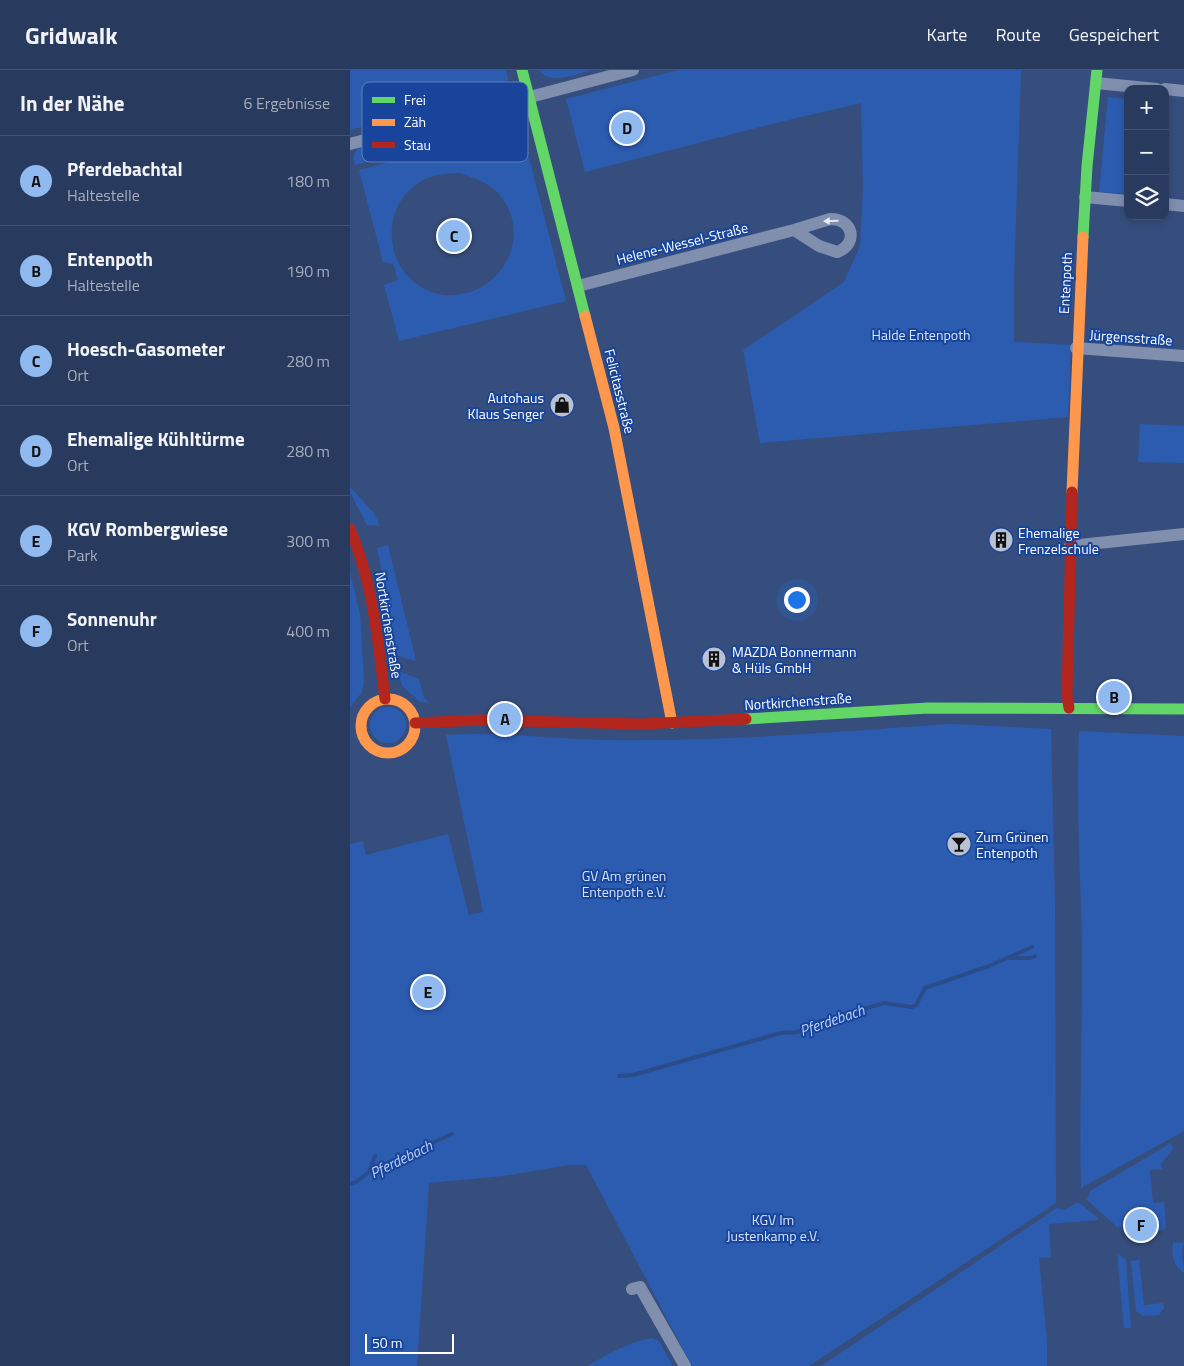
<!DOCTYPE html>
<html lang="de">
<head>
<meta charset="utf-8">
<style>
  body { margin:0; font-family:"Titillium Web",sans-serif; background:#304164; color:#f1f3f6 }
  .controls { position:absolute; right:15px; top:15px; display:grid; overflow:hidden; border-radius:10px; box-shadow:0 2px 8px #0003 }
  .controls button { width:45px; height:45px; display:grid; place-items:center; padding:0; border:0; border-bottom:1px solid #445473; background:#283a5e; color:#f1f3f6; font:25px sans-serif }
  .scale { position:absolute; left:15px; bottom:12px; width:89px; box-sizing:border-box; padding-left:5px; border:2px solid #fff; border-top:0; font-size:14px; line-height:18px; white-space:nowrap; color:#fff; -webkit-text-stroke:4px #18459b; paint-order:stroke }
  .you { position:absolute; left:446px; top:529px; width:18px; height:18px; margin:-12px; border:4px solid #fff; border-radius:50%; background:#1a73e8; box-shadow:0 0 0 8px #1a73e833 }
  .badge { display:grid; place-items:center; width:32px; height:32px; border-radius:50%; background:#90b9f0; color:#111; font-size:16px; font-weight:700 }
  .pin { position:absolute; translate:-50% -50%; border:2px solid #fff; box-shadow:0 1px 5px #0006 }
  .list { margin:0; padding:0; list-style:none }
  h2 { display:flex; justify-content:space-between; align-items:center; height:65px; margin:0; padding:0 20px; font-size:21px }
  h2 small { font-size:16px; font-weight:400; color:#a5adbc }
  .list li { display:grid; grid-template-columns:32px 1fr auto; gap:15px; align-items:center; box-sizing:border-box; height:90px; padding:0 20px; border-top:1px solid #445473 }
  .list b { display:block; font-size:19px; white-space:nowrap }
  .list p { margin:0; font-size:16px; white-space:nowrap; color:#a5adbc }
  .list em { font-size:16px; font-style:normal; color:#a5adbc }
  .icon { flex:none; width:28px; height:28px; fill:none; stroke:currentColor; stroke-width:2; stroke-linecap:round; stroke-linejoin:round }
  .map { position:relative; flex:none; width:834px; height:1296px; overflow:hidden }
  header { display:flex; align-items:center; gap:30px; box-sizing:border-box; height:70px; padding:0 25px; background:#283a5e; border-bottom:1px solid #445473 }
  header strong { font-size:24px }
  nav { display:flex; gap:28px; margin-inline-start:auto; font-size:18px }
  main { display:flex }
  aside { flex:1; background:#283a5e }
  .map>svg:first-child { display:block }
  .green { fill:#2c5cb0; fill-rule:evenodd }
  .lines { fill:none; stroke-linecap:round; stroke-linejoin:round }
  .stream { stroke:#2b4c8b; stroke-width:4 }
  .street { stroke:#818faf; stroke-width:12 }
  .fast { stroke:#63d668; stroke-width:11 }
  .slow { stroke:#ff974d; stroke-width:11 }
  .jam { stroke:#b3261e; stroke-width:11 }
  .oneway { fill:#e6e9ef }
  .labels { text-anchor:middle; dominant-baseline:central; stroke-width:4; stroke-linejoin:round; paint-order:stroke }
  .street-label { font-size:14px; fill:#fff; stroke:#18459b }
  .park-label { font-size:14px; fill:#d5e3fc; stroke:#18459b }
  .poi-label { font-size:14px; fill:#fff; stroke:#18459b; text-anchor:start }
  .water-label { font-size:15px; font-style:italic; fill:#bad1f8; stroke:#18459b }
  .key { fill:#18459b; stroke:#5d7db9; stroke-width:1 }
  .key-label { font-size:14px; fill:#fff }
</style>
</head>
<body>
<header>
<strong>Gridwalk</strong>
<nav><a>Karte</a><a>Route</a><a>Gespeichert</a></nav>
</header>
<main>
<aside>
<h2>In der Nähe<small>6 Ergebnisse</small></h2>
<ul class="list">
<li><span class="badge">A</span><div><b>Pferdebachtal</b><p>Haltestelle</p></div><em>180 m</em></li>
<li><span class="badge">B</span><div><b>Entenpoth</b><p>Haltestelle</p></div><em>190 m</em></li>
<li><span class="badge">C</span><div><b>Hoesch-Gasometer</b><p>Ort</p></div><em>280 m</em></li>
<li><span class="badge">D</span><div><b>Ehemalige Kühltürme</b><p>Ort</p></div><em>280 m</em></li>
<li><span class="badge">E</span><div><b>KGV Rombergwiese</b><p>Park</p></div><em>300 m</em></li>
<li><span class="badge">F</span><div><b>Sonnenuhr</b><p>Ort</p></div><em>400 m</em></li>
</ul>
</aside>
<div class="map">
<svg width="834" height="1296" viewBox="0 0 834 1296">
  <rect width="100%" height="100%" fill="#364e7d"/>
  <path class="green" d="M 0,0 L 156,0 L 158,9 L 157,17 L 150,21 L 0,60 Z
    M 189,0 L 242,0 C 225,4 201,16 189,0 Z
    M 328,0 L 671,0 L 664,207 L 664,272 L 721,275 L 718,347 L 410,373 L 393,280 L 494,212 L 510,176 L 513,120 L 511,33 L 430,52 L 235,102 L 216,29 Z
    M 758,27 L 778,29 L 778,124 L 749,122 Z
    M 156,38 L 161,56 L 5,95 C 2,86 4,82 10,76 Z
    M 171,57 L 216,231 L 49,271 L 34,215 L 48,210 L 43,194 L 33,192 L 9,100 ZM 110,103 C 124,108 137,112 147,122 C 189,167 146,235 88,224 C 71,220 56,208 48,192 C 35,164 42,129 70,112 C 82,104 96,104 110,103 Z
    M 790,354 L 834,356 L 834,393 L 788,392 Z
    M 0,417 L 24,443 L 30,456 L 17,455 L 0,422 Z
    M 38,475 L 66,591 L 45,585 L 41,559 L 39,534 L 27,478 Z
    M 0,502 L 10,545 L 14,610 L 12,622 L 0,637 Z
    M 48,601 L 69,609 L 74,628 L 80,633 L 69,631 L 52,616 Z
    M20 655a18 18 0 1 1 36 0a18 18 0 1 1-36 0Z
    M 600,654 L 701,659 L 705,834 L 706,1133 L 459,1296 L 342,1296 L 236,1095 L 218,1095 L 153,1106 L 79,1113 L 67,1296 L 0,1296 L 0,774 L 13,771 L 16,785 L 98,764 L 119,845 L 133,842 L 96,665 C 149,661 202,669 255,670 C 370,672 485,662 600,654 Z
    M 729,661 L 834,666 L 834,1061 L 731,1118 C 729,1034 733,950 732,867 C 730,798 726,729 729,661 Z
    M 821,1073 L 823,1079 L 811,1094 L 812,1099 L 800,1100 L 803,1133 L 814,1132 L 816,1157 L 813,1160 L 800,1161 L 801,1150 C 792,1137 782,1142 779,1156 L 767,1157 L 737,1130 L 740,1121 Z
    M 728,1132 L 748,1148 L 747,1150 L 699,1154 L 701,1187 L 689,1188 L 697,1271 L 697,1296 L 471,1296 L 707,1138 L 715,1140 Z
    M 823,1172 L 834,1173 C 830,1183 834,1193 834,1203 C 823,1195 821,1185 823,1172 Z
    M 767,1183 L 776,1190 L 781,1258 L 774,1258 Z
    M 789,1190 L 794,1235 L 813,1233 L 814,1238 L 809,1245 L 793,1246 L 786,1241 L 781,1191 Z
    M 302,1268 L 309,1271 L 323,1296 L 240,1296 L 239,1295 C 259,1284 280,1271 302,1268 Z"/>
  <g class="lines">
    <path class="stream" d="M 660,888 L 680,888 L 685,886
      M 269,1006 L 283,1005 L 431,963 C 444,961 448,966 458,955 L 534,933 L 562,937 L 566,935 L 575,918 L 639,896 L 682,877
      M 19,1102 L 25,1086
      M 0,1114 L 6,1112 L 19,1102 L 102,1064"/>
    <path class="street" d="M 746,13 L 807,19
      M 815,19 L 834,21
      M 0,74 L 283,0
      M 735,127 L 778,131
      M 815,134 L 834,136
      M 228,216 L 444,160 L 480,149 C 503,148 509,174 487,182 L 469,176 L 444,160
      M 726,278 L 834,286
      M 720,476 L 834,464
      M 282,1219 L 290,1217 L 335,1296"/>
    <path class="fast" d="M 172,0 L 235,246
      M 733,167 L 737,96 L 747,0
      M 396,649 L 578,638 L 834,639"/>
    <path class="slow" d="M 235,246 L 264,358 L 322,653
      M 722,422 L 733,167
      M11 656a27 27 0 1 1 54 0a27 27 0 1 1-54 0Z"/>
    <path class="jam" d="M 0,459 C 23,513 28,571 35,629
      M 719,638 L 717,625 L 722,422
      M 65,653 L 130,650 L 291,654 L 396,649"/>
  </g>
  <defs><path id="oneway-solid" d="M-6-.8H1V-3.2L6.5 0L1 3.2V.8H-6Z" transform="scale(1.25)"/></defs>
  <use class="oneway" href="#oneway-solid" transform="translate(481 151) rotate(179)"/>
  <defs>
    <symbol id="shop-disc" viewBox="-11 -11 22 22"><circle r="9.5" fill="#b9c1d2" stroke="#18459b"/><path d="M-5-2.5h2.3a2.7 3.5 0 0 1 5.4 0H5L5.5 6h-11ZM-1.5-2.5h3a1.5 2.3 0 0 0-3 0Z" fill="#111"/></symbol>
    <symbol id="building-disc" viewBox="-11 -11 22 22"><circle r="9.5" fill="#b9c1d2" stroke="#18459b"/><path d="M-4-6H4V6H1V3H-1V6H-4ZM-2.5-4.3h1.7v1.8h-1.7ZM.8-4.3h1.7v1.8H.8ZM-2.5-1h1.7V.8h-1.7ZM.8-1h1.7V.8H.8Z" fill="#111"/></symbol>
    <symbol id="bar-disc" viewBox="-11 -11 22 22"><circle r="9.5" fill="#b9c1d2" stroke="#18459b"/><path d="M-6-5H6L.8 .8V4.5H3.5V6h-7V4.5H-.8V.8Z" fill="#111"/></symbol>
  </defs>
  <g fill-rule="evenodd">
    <use href="#shop-disc" x="198" y="321" width="28" height="28"/>
    <use href="#building-disc" x="637" y="456" width="28" height="28"/>
    <use href="#building-disc" x="350" y="575" width="28" height="28"/>
    <use href="#bar-disc" x="595" y="760" width="28" height="28"/>
  </g>
  <g class="labels">
    <g class="street-label">
      <text transform="translate(332 173) rotate(-14)">Helene-Wessel-Straße</text>
      <text transform="translate(715 213) rotate(-87)">Entenpoth</text>
      <text transform="translate(781 267) rotate(4)">Jürgensstraße</text>
      <text transform="translate(270 321) rotate(76)">Felicitasstraße</text>
      <text transform="translate(39 555) rotate(81)">Nortkirchenstraße</text>
      <text transform="translate(448 631) rotate(-4)">Nortkirchenstraße</text>
    </g>
    <g class="park-label">
      <text x="571" y="264">Halde Entenpoth</text>
      <text x="274" y="805">GV Am grünen<tspan x="274" dy="16">Entenpoth e.V.</tspan></text>
      <text x="423" y="1149">KGV Im<tspan x="423" dy="16">Justenkamp e.V.</tspan></text>
    </g>
    <g class="poi-label">
      <text x="194" y="327" text-anchor="end">Autohaus<tspan x="194" dy="16">Klaus Senger</tspan></text>
      <text x="668" y="462">Ehemalige<tspan x="668" dy="16">Frenzelschule</tspan></text>
      <text x="382" y="581">MAZDA Bonnermann<tspan x="382" dy="16">&amp; Hüls GmbH</tspan></text>
      <text x="626" y="766">Zum Grünen<tspan x="626" dy="16">Entenpoth</tspan></text>
    </g>
    <g class="water-label">
      <text transform="translate(482 950) rotate(-19)">Pferdebach</text>
      <text transform="translate(51 1089) rotate(-26)">Pferdebach</text>
    </g>
  </g>
  <rect x="12" y="12" width="166" height="80" rx="8" class="key"/>
  <rect x="22" y="27" width="23" height="6" fill="#63d668"/>
  <rect x="22" y="49" width="23" height="7" fill="#ff974d"/>
  <rect x="22" y="72" width="23" height="6" fill="#b3261e"/>
  <g class="key-label">
    <text x="54" y="35">Frei</text>
    <text x="54" y="57">Zäh</text>
    <text x="54" y="80">Stau</text>
  </g>
</svg>
<div class="controls">
<button>+</button>
<button>−</button>
<button><svg class="icon" aria-label="layers" viewBox="0 0 24 24"><path d="M12 4l9 5-9 5-9-5zM3 14l9 5 9-5"/></svg></button>
</div>
<div class="scale">50 m</div>
<div class="you"></div>
<div class="pin badge" style="left:155px;top:649px">A</div>
<div class="pin badge" style="left:764px;top:627px">B</div>
<div class="pin badge" style="left:104px;top:166px">C</div>
<div class="pin badge" style="left:277px;top:58px">D</div>
<div class="pin badge" style="left:78px;top:922px">E</div>
<div class="pin badge" style="left:791px;top:1155px">F</div>
</div>
</main>
</body>
</html>
